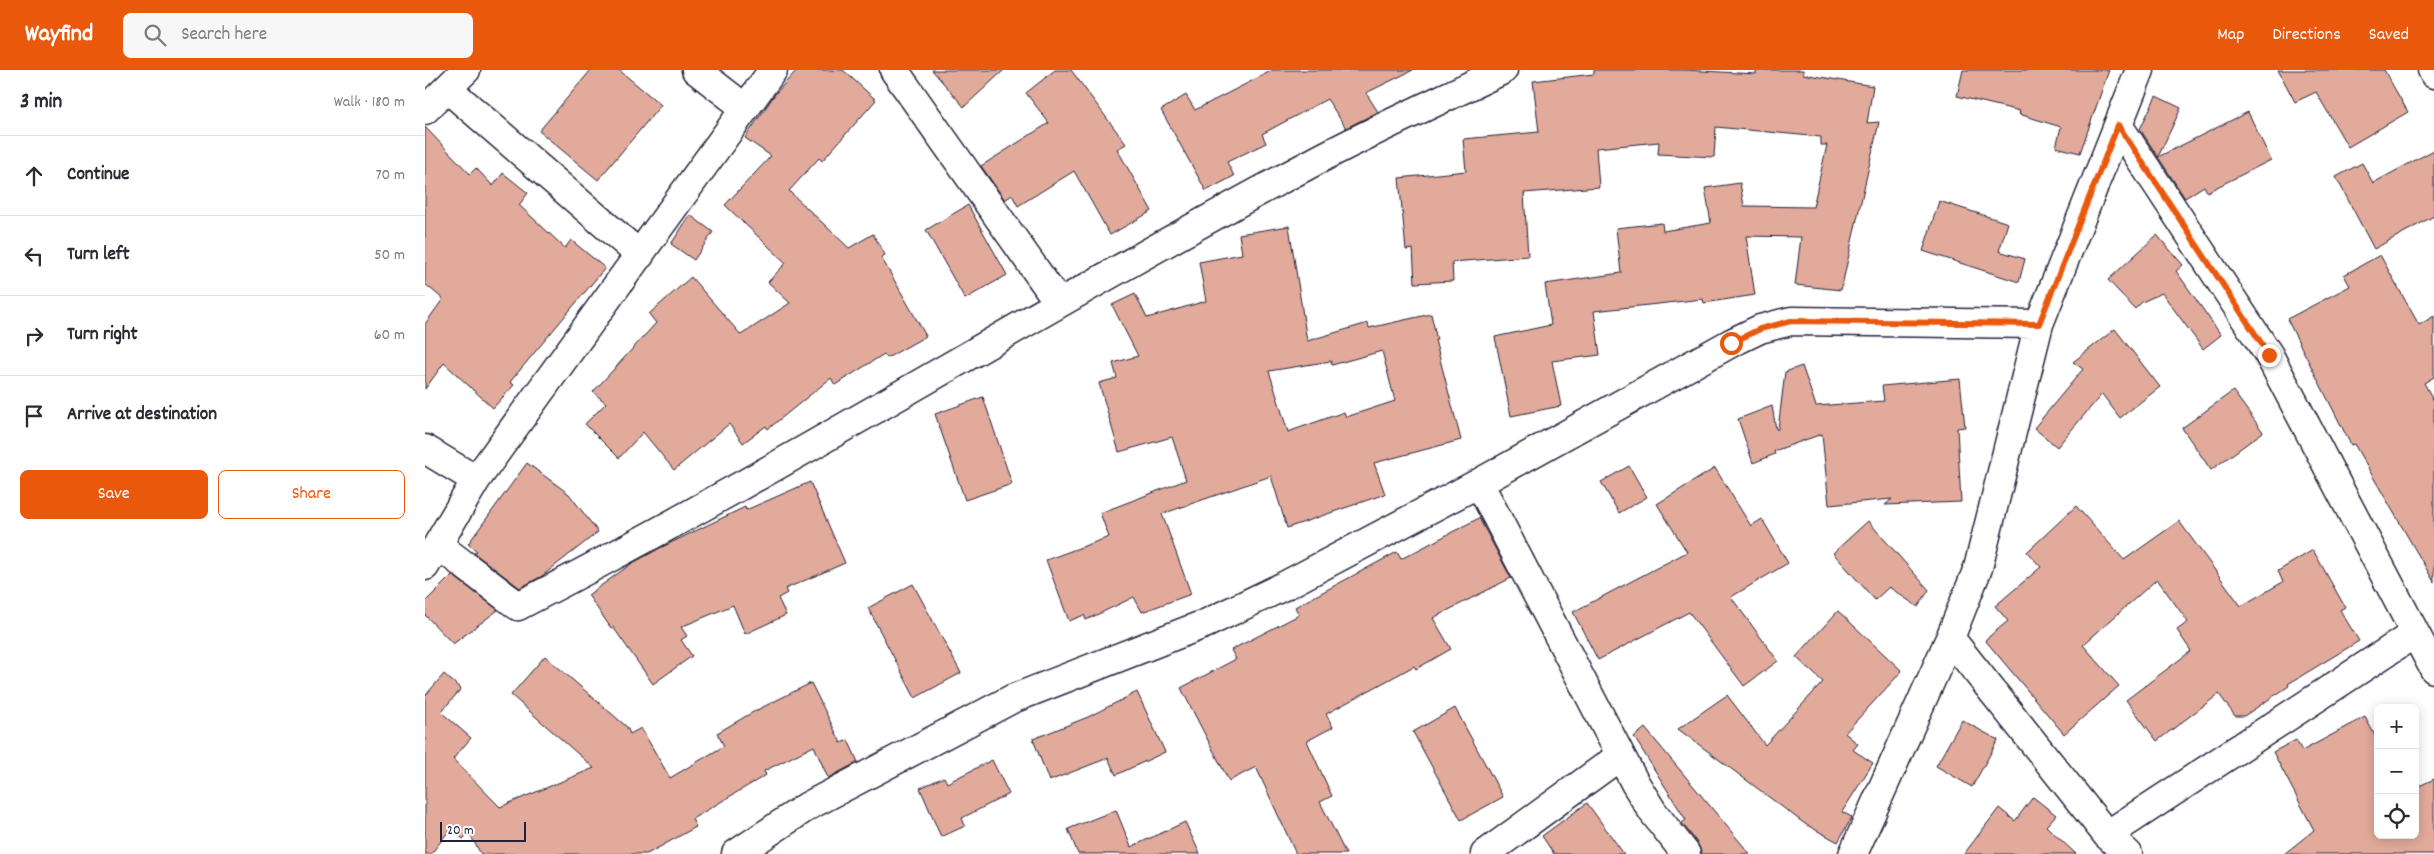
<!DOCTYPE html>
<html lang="en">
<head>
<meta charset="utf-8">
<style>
  body { margin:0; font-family:Dekko,sans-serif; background:#f7f7f7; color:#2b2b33 }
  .controls { position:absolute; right:15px; bottom:15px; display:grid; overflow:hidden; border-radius:8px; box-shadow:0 2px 12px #0003 }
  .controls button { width:45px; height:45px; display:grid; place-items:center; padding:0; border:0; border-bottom:1px solid #e1e1e2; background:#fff; color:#2b2b33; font:25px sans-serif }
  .scale { position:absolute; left:15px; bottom:12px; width:86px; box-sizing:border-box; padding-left:5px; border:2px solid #22223b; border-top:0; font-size:14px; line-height:18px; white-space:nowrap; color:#22223b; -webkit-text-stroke:4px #fff; paint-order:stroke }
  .stop { position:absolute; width:15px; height:15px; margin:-11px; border:4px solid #ea580c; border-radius:50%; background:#fff }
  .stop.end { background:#ea580c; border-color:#fff; box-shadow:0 1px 5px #0008 }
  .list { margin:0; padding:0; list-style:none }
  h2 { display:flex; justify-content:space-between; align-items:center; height:65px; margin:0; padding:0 20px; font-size:21px }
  h2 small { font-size:16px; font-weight:400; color:#7c7c81 }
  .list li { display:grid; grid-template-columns:32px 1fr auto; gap:15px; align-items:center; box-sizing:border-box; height:80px; padding:0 20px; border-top:1px solid #e1e1e2 }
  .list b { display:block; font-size:19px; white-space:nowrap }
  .list em { font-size:16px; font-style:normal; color:#7c7c81 }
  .actions { display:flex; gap:10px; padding:15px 20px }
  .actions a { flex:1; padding:11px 0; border:1px solid #ea580c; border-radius:8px; text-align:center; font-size:18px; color:#ea580c }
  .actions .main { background:#ea580c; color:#fff }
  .icon { flex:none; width:28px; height:28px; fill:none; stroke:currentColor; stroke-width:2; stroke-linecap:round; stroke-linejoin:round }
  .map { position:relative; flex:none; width:2009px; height:784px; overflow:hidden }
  header { display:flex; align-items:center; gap:30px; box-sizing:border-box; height:70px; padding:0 25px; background:#ea580c; color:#fff }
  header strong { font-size:24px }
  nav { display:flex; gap:28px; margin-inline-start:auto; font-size:18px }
  .search { width:350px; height:45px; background:#f7f7f7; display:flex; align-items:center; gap:12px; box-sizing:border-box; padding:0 18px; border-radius:8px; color:#7c7c81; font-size:19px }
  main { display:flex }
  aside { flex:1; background:#fff }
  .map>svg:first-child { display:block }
  .building { fill:#e2aa9a; stroke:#22223b; fill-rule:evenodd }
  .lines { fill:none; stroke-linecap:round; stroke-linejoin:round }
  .minor-casing { stroke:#22223b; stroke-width:31 }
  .minor { stroke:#fff; stroke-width:28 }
  .route { stroke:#ea580c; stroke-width:6 }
</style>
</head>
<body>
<header>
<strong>Wayfind</strong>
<div class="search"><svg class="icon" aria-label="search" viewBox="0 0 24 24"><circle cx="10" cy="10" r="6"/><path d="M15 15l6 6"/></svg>Search here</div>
<nav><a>Map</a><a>Directions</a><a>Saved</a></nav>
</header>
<main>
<aside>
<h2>3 min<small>Walk · 180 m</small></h2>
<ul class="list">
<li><svg class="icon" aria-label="ahead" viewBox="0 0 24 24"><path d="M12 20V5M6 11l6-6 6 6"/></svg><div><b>Continue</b></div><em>70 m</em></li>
<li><svg class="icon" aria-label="left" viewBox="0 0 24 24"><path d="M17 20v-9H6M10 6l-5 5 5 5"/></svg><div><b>Turn left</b></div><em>50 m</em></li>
<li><svg class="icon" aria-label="right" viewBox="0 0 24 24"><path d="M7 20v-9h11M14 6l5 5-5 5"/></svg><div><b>Turn right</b></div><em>60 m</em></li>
<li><svg class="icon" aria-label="arrive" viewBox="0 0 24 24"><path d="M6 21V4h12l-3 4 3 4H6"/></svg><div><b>Arrive at destination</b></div></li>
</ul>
<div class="actions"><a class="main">Save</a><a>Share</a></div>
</aside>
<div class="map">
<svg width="2009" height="784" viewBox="0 0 2009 784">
  <rect width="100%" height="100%" fill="#fff"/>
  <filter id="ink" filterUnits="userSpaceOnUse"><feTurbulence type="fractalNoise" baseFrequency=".02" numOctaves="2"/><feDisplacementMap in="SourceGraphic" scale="10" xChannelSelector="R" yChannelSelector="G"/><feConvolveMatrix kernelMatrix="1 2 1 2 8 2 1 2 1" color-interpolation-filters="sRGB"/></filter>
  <g filter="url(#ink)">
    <path class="building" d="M 166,0 L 194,0 L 236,35 L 173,110 L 114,61 Z
      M 372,0 L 418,0 L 451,30 L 397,91 L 394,88 L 364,121 L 424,178 L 448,164 L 460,185 L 456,187 L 501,266 L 462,288 L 459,284 L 410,315 L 406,308 L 343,359 L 341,356 L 318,373 L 304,354 L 249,400 L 218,362 L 194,388 L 160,354 L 181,333 L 168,322 L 231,253 L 224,244 L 266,207 L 316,265 L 365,233 L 343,212 L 361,193 L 300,135 L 346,86 L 320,68 L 350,24 Z
      M 507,0 L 579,0 L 539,37 Z
      M 630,0 L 646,0 L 701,74 L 692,79 L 727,141 L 685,165 L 649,101 L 593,136 L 587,125 L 580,130 L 556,96 L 624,53 L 601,23 Z
      M 848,0 L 988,0 L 941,23 L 953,42 L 921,58 L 902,29 L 837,64 L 841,73 L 802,92 L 809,106 L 781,121 L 736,40 L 761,25 L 770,40 Z
      M 1169,0 L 1259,0 L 1331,4 L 1331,0 L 1378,0 L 1378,4 L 1448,16 L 1442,53 L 1454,52 L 1416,220 L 1370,215 L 1376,167 L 1321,166 L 1330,225 L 1279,233 L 1278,229 L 1169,241 L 1175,285 L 1127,291 L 1136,336 L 1086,346 L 1070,267 L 1126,255 L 1120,214 L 1196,203 L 1191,158 L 1237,153 L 1238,161 L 1286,153 L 1280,118 L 1315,113 L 1319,136 L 1388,137 L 1402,75 L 1396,75 L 1396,67 L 1291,57 L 1289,87 L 1233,84 L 1234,72 L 1171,78 L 1174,117 L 1099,123 L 1103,186 L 1027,192 L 1028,211 L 990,213 L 988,179 L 981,180 L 974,108 L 1041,101 L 1038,69 L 1114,62 L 1108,11 L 1169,4 Z
      M 1538,0 L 1684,0 L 1655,83 L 1631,77 L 1636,57 L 1594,44 L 1595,41 L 1532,26 Z
      M 1853,0 L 1959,0 L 1983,42 L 1923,77 L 1891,22 L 1870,32 Z
      M 1731,26 L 1756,38 L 1733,87 L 1715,59 Z
      M 1823,42 L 1846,90 L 1782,122 L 1779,116 L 1760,128 L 1733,87 Z
      M 0,57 L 45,104 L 51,98 L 68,116 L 78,103 L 103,123 L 94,135 L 140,178 L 146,170 L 180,198 L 85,312 L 89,315 L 68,338 L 19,293 L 0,319 L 0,254 L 18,229 L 0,214 Z
      M 2009,80 L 2009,146 L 1949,179 L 1911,107 L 1937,93 L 1948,113 Z
      M 1514,131 L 1583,153 L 1574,181 L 1600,189 L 1594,212 L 1498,181 Z
      M 543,135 L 582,205 L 540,229 L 501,160 Z
      M 265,145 L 288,162 L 269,190 L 246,174 Z
      M 864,156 L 882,271 L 943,253 L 944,258 L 1006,244 L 1012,270 L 1010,270 L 1036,370 L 949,393 L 960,424 L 862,458 L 846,406 L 737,444 L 766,524 L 717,542 L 709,527 L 661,550 L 659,545 L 644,551 L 621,490 L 684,467 L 675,443 L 761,410 L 747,367 L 694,382 L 674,313 L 692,308 L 688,293 L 713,286 L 687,235 L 710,224 L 722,248 L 781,231 L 774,192 L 817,184 L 814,164 ZM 957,281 L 970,331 L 921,347 L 919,342 L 863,362 L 844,301 L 906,291 L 907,295 Z
      M 1732,165 L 1758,195 L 1751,201 L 1796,265 L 1778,279 L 1737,223 L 1717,232 L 1710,239 L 1683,210 Z
      M 1955,185 L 1994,255 L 2009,246 L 2009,307 L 1999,313 L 2009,331 L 2009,512 L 1929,374 L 1926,375 L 1862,249 L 1925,216 L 1919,205 Z
      M 1690,259 L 1735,317 L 1695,348 L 1677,324 L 1632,377 L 1609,358 L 1658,299 L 1648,292 Z
      M 1377,296 L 1391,336 L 1459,331 L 1457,316 L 1535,309 L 1540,357 L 1532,358 L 1536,432 L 1460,435 L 1467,429 L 1404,435 L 1397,364 L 1349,381 L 1350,384 L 1328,393 L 1313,349 L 1347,336 L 1351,359 L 1353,359 L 1360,302 Z
      M 1808,321 L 1838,362 L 1786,400 L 1757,358 Z
      M 558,327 L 587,414 L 540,430 L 510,344 Z
      M 102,393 L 144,424 L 173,462 L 117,506 L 95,518 L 49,483 L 52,481 L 43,474 Z
      M 1204,396 L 1222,427 L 1194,443 L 1176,412 Z
      M 1290,398 L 1326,456 L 1337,449 L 1363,493 L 1306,527 L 1353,591 L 1319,616 L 1264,542 L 1173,590 L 1148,542 L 1262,482 L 1232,434 Z
      M 385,412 L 420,493 L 360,519 L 362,523 L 353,528 L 361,545 L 320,564 L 308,535 L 256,557 L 262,566 L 256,570 L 267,586 L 228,614 L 188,557 L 186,558 L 163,525 L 206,494 L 235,478 L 320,437 L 321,440 Z
      M 1651,436 L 1699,490 L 1754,451 L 1816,536 L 1858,512 L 1853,501 L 1888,480 L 1920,537 L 1915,540 L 1934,571 L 1863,614 L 1864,616 L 1819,646 L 1810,646 L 1794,624 L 1732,671 L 1701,630 L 1766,581 L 1752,560 L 1763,552 L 1732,509 L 1658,575 L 1694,616 L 1639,664 L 1560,570 L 1583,551 L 1570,536 L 1616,497 L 1602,482 Z
      M 1054,448 L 1086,508 L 1008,548 L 1026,579 L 991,599 L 989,596 L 901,644 L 908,657 L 882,671 L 907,726 L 895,732 L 921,784 L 871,784 L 831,697 L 804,711 L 756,618 L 811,589 L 806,580 L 874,545 L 870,537 L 972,482 L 976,489 Z
      M 1443,451 L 1504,520 L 1493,537 L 1464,517 L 1450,530 L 1408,483 Z
      M 27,505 L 73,540 L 28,574 L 0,545 L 0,532 Z
      M 488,514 L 536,603 L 490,628 L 443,538 Z
      M 1413,541 L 1477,601 L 1420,663 L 1433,674 L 1428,680 L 1448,693 L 1417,742 L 1427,747 L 1413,772 L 1380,754 L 1253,659 L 1302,625 L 1340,675 L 1398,612 L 1371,587 Z
      M 120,586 L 202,657 L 205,664 L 216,658 L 245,708 L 299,676 L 292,663 L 330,641 L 386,613 L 416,673 L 423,670 L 433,692 L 403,708 L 389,676 L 339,701 L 341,705 L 267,749 L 271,757 L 222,784 L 56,784 L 44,763 L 38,769 L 26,758 L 6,784 L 0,784 L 0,626 L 19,604 L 36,619 L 16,642 L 46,668 L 28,689 L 75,737 L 169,698 L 86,625 Z
      M 712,622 L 740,682 L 691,705 L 683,688 L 624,711 L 608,669 L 663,647 Z
      M 1030,638 L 1078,727 L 1036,750 L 988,662 Z
      M 1940,647 L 1953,671 L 1953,765 L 1990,765 L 1990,718 L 2009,709 L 2009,784 L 1859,784 L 1889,760 L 1848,682 L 1871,670 L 1877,681 Z
      M 1537,650 L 1573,670 L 1547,717 L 1511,696 Z
      M 1220,658 L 1325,784 L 1276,784 L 1273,774 L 1257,753 L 1261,750 L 1209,667 Z
      M 567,690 L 584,724 L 537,748 L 540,756 L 516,767 L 495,718 L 519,707 L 522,713 Z
      M 1608,727 L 1631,745 L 1621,756 L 1651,784 L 1539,784 L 1574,738 L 1590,751 Z
      M 1162,733 L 1199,784 L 1129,784 L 1117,766 Z
      M 691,740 L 706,777 L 760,752 L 775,784 L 653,784 L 643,759 Z"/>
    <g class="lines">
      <defs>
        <path id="minor" d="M 271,0 L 320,38
          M 469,0 L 634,233
          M 2007,0 L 2009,4
          M 23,19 L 215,185
          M 0,40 L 41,0
          M 1693,55 L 1844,285 L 2009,599
          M 0,379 L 51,410
          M 1054,413 L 1210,713 L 1228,742 L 1261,784
          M 13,475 L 93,536 C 362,398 618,236 885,94 C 948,60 1014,31 1078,0
          M 0,496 L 51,410 L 348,0
          M 1525,568 L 1682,765 L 1703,784
          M 1682,765 L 1989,564
          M 311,784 L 383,736 L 587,629 L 782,553 L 859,516 L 1054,413 L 1306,273 L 1335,259 L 1366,251 L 1614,254
          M 1060,784 L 1195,686
          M 1428,784 L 1525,568 L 1553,498 L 1614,254 L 1715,0"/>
      </defs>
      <use href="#minor" class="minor-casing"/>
      <use href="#minor" class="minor"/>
    </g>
  </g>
  <g class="lines" filter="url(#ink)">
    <path class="route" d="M 1306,273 L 1335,259 L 1366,251 L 1614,254 L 1693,55 L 1844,285"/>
  </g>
</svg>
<div class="controls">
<button>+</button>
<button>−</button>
<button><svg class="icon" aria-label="locate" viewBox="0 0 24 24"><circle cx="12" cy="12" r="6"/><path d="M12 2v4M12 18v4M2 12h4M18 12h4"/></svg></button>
</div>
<div class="scale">20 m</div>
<div class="stop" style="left:1306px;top:273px"></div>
<div class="stop end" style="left:1844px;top:285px"></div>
</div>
</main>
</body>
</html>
